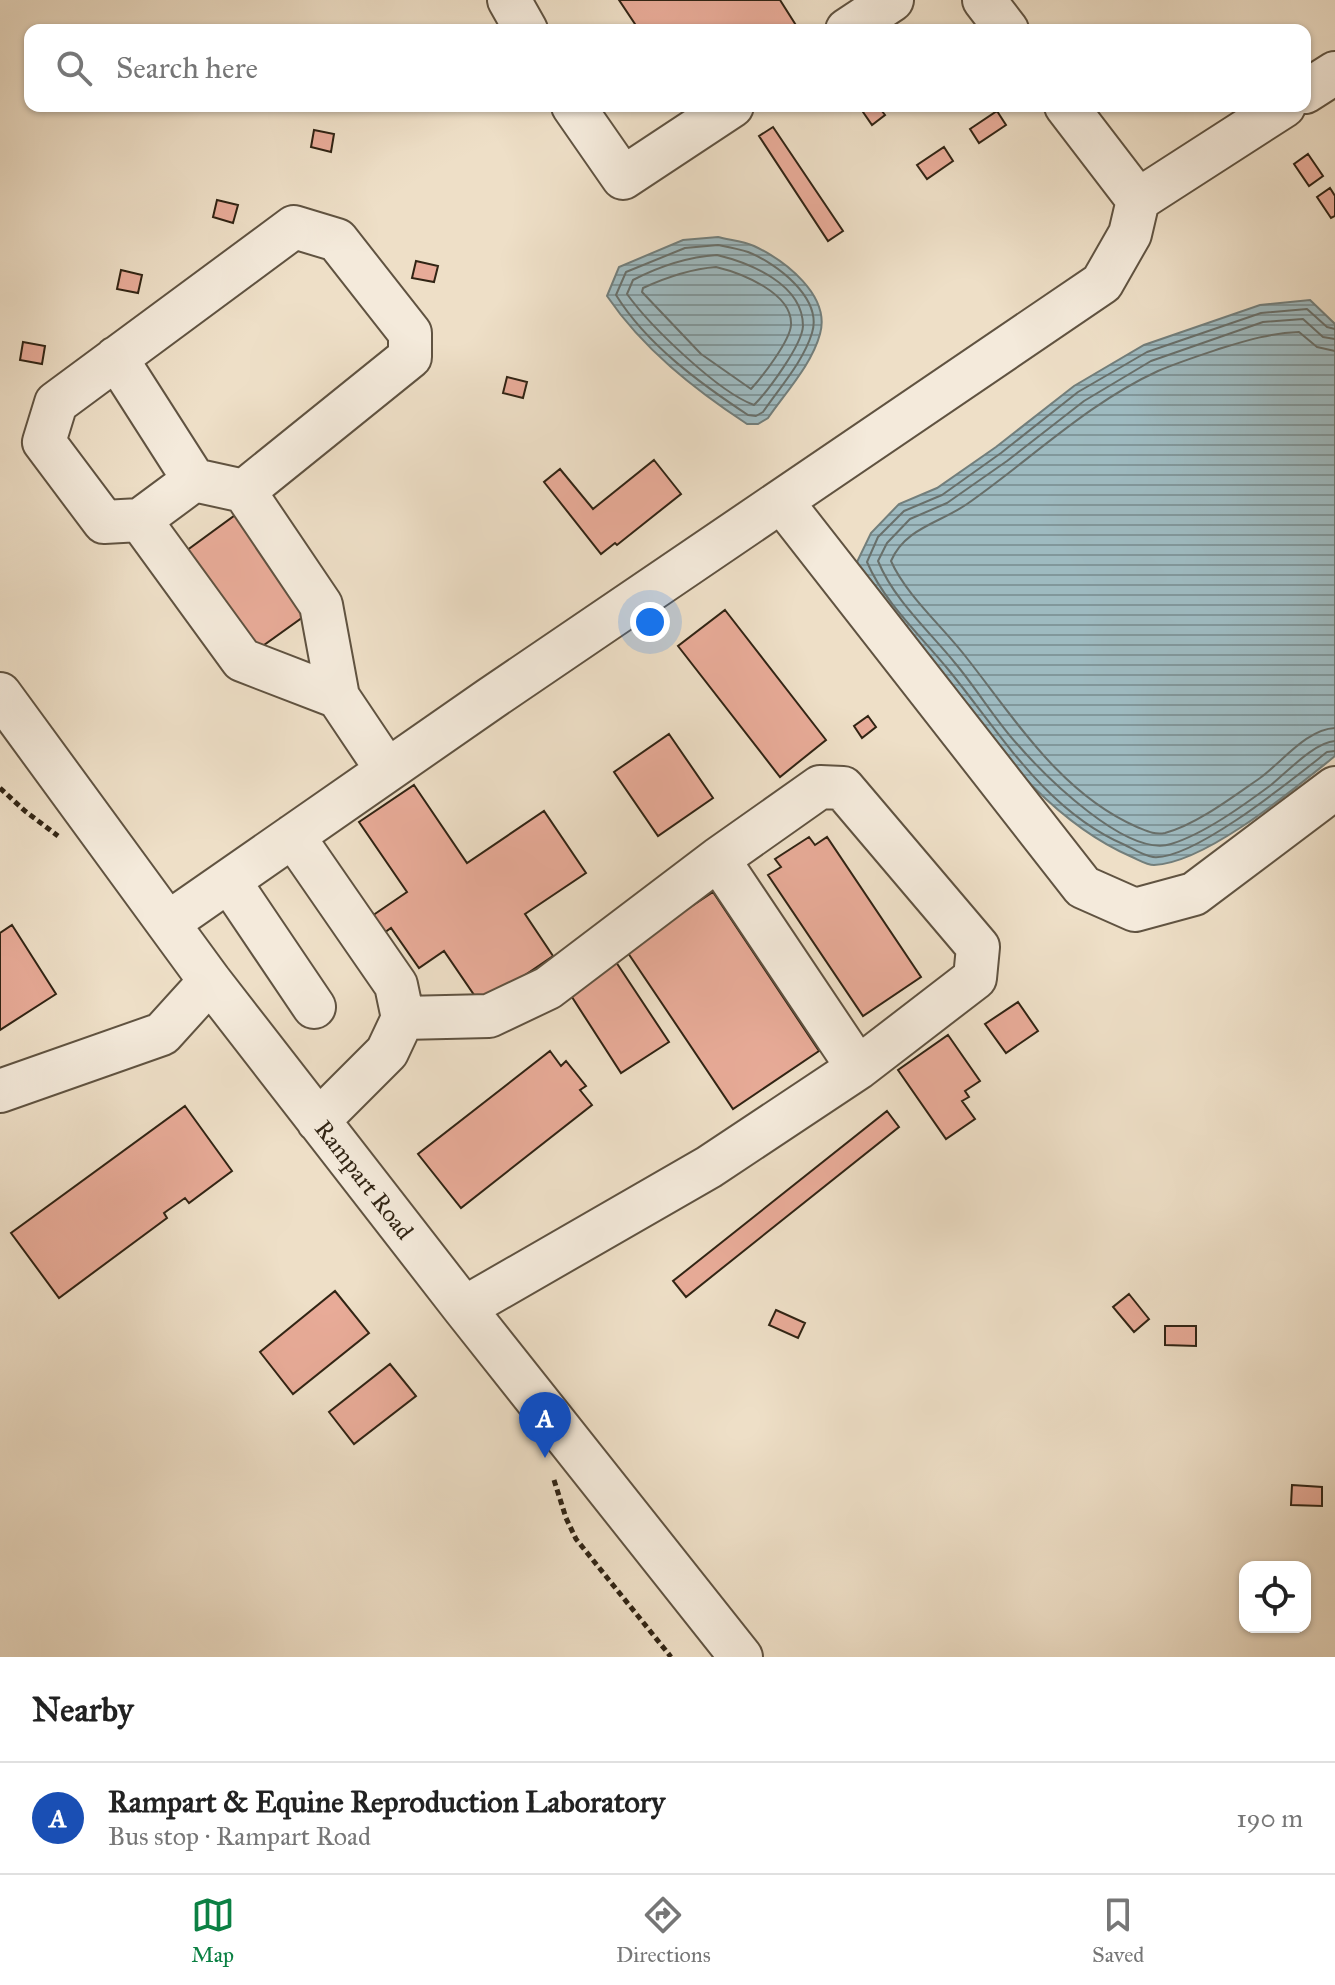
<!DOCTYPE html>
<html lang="en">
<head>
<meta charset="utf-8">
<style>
  body { margin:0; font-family:"IM FELL Great Primer",serif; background:#f2f2f2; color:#222 }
  .controls { position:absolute; right:24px; bottom:24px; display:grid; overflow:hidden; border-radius:16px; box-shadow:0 2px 6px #0004 }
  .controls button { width:72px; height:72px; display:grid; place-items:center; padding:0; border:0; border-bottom:2px solid #e0e0e0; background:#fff; color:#222; font:40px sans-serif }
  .you { position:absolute; left:650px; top:622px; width:28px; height:28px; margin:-20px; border:6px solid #fff; border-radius:50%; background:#1a73e8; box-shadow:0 0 0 12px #1a73e833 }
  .badge { display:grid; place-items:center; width:52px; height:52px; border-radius:50%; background:#0b8043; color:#fff; font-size:26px; font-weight:700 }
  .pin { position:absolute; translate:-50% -66px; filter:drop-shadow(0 2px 4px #0008) }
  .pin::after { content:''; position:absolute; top:42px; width:28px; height:24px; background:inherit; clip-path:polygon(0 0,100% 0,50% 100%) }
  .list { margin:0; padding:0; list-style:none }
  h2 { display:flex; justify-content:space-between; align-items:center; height:104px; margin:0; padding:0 32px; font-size:34px }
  h2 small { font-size:26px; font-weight:400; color:#767676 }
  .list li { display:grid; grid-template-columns:52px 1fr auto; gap:24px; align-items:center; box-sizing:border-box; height:112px; padding:0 32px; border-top:2px solid #e0e0e0 }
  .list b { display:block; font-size:30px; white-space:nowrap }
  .list p { margin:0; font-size:26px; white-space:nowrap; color:#767676 }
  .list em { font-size:26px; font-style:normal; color:#767676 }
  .icon { flex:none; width:44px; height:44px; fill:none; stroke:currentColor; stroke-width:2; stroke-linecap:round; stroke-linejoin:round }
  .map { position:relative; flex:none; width:1335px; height:1657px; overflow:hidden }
  .search { position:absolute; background:#fff; box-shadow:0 2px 6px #0004; left:24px; right:24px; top:24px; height:88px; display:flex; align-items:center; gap:20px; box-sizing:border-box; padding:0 28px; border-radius:16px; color:#767676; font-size:30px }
  .sheet { height:216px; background:#fff }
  nav { display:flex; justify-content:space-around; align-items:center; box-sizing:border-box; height:112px; border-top:2px solid #e0e0e0; background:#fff; font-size:22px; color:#767676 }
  nav a { display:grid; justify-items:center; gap:4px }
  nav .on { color:#0b8043 }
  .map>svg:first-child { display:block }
  .water { fill:url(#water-rules); stroke:#727e7b; stroke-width:2 }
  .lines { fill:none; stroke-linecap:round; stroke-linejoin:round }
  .shore { stroke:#686f6a; stroke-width:2 }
  .building { fill:#e8ab98; stroke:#312414; stroke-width:2 }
  .minor-casing { stroke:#605341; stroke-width:46 }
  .path { stroke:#312414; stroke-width:5; stroke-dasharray:6 4; stroke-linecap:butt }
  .minor { stroke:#f4eadb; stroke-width:42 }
  .labels { text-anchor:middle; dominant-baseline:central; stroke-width:8; stroke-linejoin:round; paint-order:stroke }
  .street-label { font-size:24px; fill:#312414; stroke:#f4eadb }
</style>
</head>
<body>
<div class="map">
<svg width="1335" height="1657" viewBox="0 0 1335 1657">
  <defs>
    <pattern id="water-rules" width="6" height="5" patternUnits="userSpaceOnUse" patternTransform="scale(2)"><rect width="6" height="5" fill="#9ebac0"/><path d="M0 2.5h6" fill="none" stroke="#81979b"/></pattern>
  </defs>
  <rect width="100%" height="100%" fill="#eedfc7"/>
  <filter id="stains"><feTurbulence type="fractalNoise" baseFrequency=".0025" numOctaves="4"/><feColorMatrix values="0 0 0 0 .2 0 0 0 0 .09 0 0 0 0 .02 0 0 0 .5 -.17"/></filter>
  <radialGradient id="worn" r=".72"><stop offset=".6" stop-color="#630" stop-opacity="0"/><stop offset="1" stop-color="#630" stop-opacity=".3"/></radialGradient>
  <path class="water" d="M 718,237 C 729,240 743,241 754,246 C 784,260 831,295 820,334 C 812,364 786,392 768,418 L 758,424 L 747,424 C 694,389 643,349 607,296 L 619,267 L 683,240 Z
    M 1310,300 L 1335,324 L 1335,756 C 1294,789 1206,863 1154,865 C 1147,865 1139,860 1132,857 C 1049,821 994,744 939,675 C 910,639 879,604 857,562 L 871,533 L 899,504 L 937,488 L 996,447 L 1074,386 L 1144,345 L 1260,305 Z"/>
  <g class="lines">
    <path class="shore" d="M 718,245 C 728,247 739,249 748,252 C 776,263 823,298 812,333 C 803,362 780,387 763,412 L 756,416 L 748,415 C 701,384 647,345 616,295 L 626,272 L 685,248 Z
      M 717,255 C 750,263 803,284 803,326 C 802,345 768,391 754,405 C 718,392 650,326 627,294 L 633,280 C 660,266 687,257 717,255 Z
      M 716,267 C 741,273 793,293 791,325 C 790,341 762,377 751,389 L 701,354 L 642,292 L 643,288 C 667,277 690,269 716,267 Z
      M 1335,329 L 1327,327 L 1307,309 L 1261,313 L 1147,352 L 1078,392 L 1001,453 L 942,495 L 904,511 L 878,537 L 867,562 C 884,602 919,634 947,668 C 999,731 1045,811 1125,845 C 1133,849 1144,856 1153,857 C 1193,861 1294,778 1327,752 L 1335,751
      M 1335,339 L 1323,337 L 1303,319 L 1263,322 L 1151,361 L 1084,401 L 1007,461 L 947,503 L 910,519 L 887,543 L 878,561 C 894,600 929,631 955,663 C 977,689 995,720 1018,745 C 1046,777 1127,858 1171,844 C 1204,834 1244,805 1271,785 C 1287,772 1315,742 1335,741
      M 1335,351 L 1317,347 L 1299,332 C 1271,333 1248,340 1222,348 C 1201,355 1179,362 1158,371 C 1088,403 1030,460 967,504 C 940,523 905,528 891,561 C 906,595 943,627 966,657 C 1015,719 1061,794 1137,827 C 1147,831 1154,835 1165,833 C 1196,825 1234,796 1260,778 C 1282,762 1307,729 1335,728"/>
  </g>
  <path class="building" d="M 619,0 L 780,0 L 799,30 L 639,30 Z
    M 871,106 L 878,106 L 885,115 L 872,125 L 863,112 Z
    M 997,111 L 1006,125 L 979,143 L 970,129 Z
    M 773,127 L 843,231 L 828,241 L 759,136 Z
    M 314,130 L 334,134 L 331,152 L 311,147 Z
    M 944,147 L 953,161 L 927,179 L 917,165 Z
    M 1308,154 L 1323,176 L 1309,186 L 1294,164 Z
    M 1330,188 L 1335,196 L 1335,216 L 1331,218 L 1317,197 Z
    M 217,200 L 238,205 L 233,223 L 213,217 Z
    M 416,261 L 438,266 L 434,282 L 412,278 Z
    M 121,270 L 142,275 L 138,293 L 117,289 Z
    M 23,342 L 45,346 L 42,364 L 20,360 Z
    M 507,377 L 527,382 L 523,398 L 503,393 Z
    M 654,460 L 681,494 L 617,545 L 615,543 L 601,554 L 544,482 L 560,469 L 593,509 Z
    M 238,513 L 310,612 L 257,650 L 186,551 Z
    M 725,610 L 826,740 L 780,777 L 678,646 Z
    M 868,716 L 876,727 L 862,738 L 854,726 Z
    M 669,734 L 713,798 L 658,836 L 614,772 Z
    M 414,785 L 467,863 L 544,811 L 586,873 L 525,914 L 553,956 L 481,1005 L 444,951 L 419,968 L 391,928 L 381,935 L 369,918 L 407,892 L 359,822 Z
    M 809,837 L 815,845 L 827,837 L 921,977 L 863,1016 L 768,875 L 781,867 L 775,859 Z
    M 713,892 L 819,1051 L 733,1109 L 626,950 Z
    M 12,925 L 56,994 L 0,1030 L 0,933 Z
    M 616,962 L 669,1042 L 621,1073 L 570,994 Z
    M 1018,1002 L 1038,1031 L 1006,1053 L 985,1024 Z
    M 948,1035 L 980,1081 L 965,1091 L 969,1097 L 962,1101 L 975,1119 L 946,1139 L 898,1070 Z
    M 550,1051 L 561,1066 L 566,1061 L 586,1086 L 580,1090 L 592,1105 L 461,1208 L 418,1154 Z
    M 185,1106 L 232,1171 L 189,1203 L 185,1198 L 164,1213 L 167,1218 L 59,1298 L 11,1233 Z
    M 887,1111 L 899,1127 L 686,1297 L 673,1281 Z
    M 335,1291 L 369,1333 L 293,1394 L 260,1352 Z
    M 1129,1294 L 1149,1319 L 1134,1332 L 1113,1307 Z
    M 776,1310 L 805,1323 L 798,1338 L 769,1325 Z
    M 1165,1326 L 1196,1326 L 1196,1346 L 1165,1345 Z
    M 390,1364 L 416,1396 L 354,1444 L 329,1412 Z
    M 1292,1485 L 1322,1487 L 1322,1506 L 1291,1505 Z"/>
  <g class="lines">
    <defs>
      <path id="minor" d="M 509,0 L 526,30
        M 984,0 L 1007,30
        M 847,30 L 892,0
        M 1305,92 L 1335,73
        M 573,106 L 623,178 L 732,106
        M 1066,106 L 1138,200
        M 116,358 L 194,480
        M 782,502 L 1083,887 L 1135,910 L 1194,894 L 1335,788
        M 140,520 L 104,522 L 44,442 L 56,403 L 294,227 L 337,240 L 410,333 L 410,357 L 244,491
        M 0,694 L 210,981 L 464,1308 L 741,1657
        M 338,697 L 321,605 L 244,491 L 194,480 L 140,520 L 242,660 L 338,697 L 387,770
        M 293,836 L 396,985 L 403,1018 L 387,1052 L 318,1121
        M 229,881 L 314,1007
        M 168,923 L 490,699 L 1102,283 L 1130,234 L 1138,200 L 1284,106
        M 403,1018 L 489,1016 L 548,988 L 718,859
        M 0,1091 L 162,1034 L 210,981
        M 464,1308 L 709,1167 L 858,1068 L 975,978 L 978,947 L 843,788 L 820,787 L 718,859 L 858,1068"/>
    </defs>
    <use href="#minor" class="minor-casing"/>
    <path class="path" d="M 0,788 L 25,811 L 58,836
      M 554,1480 L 566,1518 L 576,1539 L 671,1657"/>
    <use href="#minor" class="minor"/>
  </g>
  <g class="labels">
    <g class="street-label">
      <text transform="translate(364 1180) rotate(52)">Rampart Road</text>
    </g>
  </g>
  <rect width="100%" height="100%" filter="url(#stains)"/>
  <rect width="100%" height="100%" fill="url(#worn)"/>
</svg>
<div class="controls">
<button><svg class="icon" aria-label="locate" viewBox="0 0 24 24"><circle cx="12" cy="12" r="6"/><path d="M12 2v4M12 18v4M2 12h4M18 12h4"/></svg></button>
</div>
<div class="you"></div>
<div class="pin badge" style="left:545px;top:1458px;background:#1a4fb4">A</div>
<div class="search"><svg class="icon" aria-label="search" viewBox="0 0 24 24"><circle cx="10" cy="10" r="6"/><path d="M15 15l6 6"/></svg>Search here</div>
</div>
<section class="sheet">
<h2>Nearby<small></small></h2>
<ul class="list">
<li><span class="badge" style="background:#1a4fb4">A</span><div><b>Rampart &amp; Equine Reproduction Laboratory</b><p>Bus stop · Rampart Road</p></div><em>190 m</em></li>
</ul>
</section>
<nav>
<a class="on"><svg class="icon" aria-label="map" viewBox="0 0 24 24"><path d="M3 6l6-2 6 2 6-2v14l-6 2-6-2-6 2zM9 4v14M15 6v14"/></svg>Map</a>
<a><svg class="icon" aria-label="directions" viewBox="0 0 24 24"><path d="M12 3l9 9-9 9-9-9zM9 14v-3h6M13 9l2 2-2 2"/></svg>Directions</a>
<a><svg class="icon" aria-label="saved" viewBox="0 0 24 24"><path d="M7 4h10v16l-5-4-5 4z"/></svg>Saved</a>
</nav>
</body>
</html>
